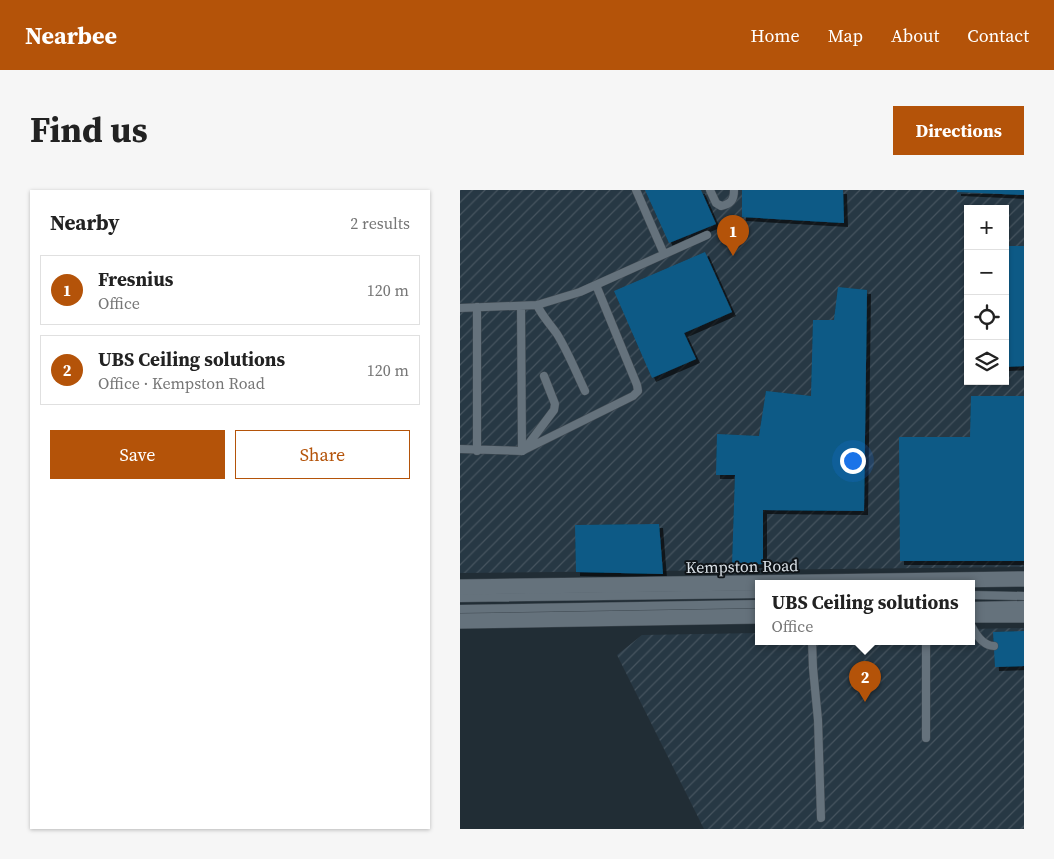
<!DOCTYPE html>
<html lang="en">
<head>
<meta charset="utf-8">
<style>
  body { margin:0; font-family:"Source Serif 4",serif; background:#f6f6f6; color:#222 }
  .controls { position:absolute; right:15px; top:15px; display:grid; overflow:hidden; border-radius:0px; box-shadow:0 1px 4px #0004 }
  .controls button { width:45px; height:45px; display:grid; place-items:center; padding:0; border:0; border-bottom:1px solid #e0e0e0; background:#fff; color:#222; font:25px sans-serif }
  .you { position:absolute; left:392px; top:270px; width:18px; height:18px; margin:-12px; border:4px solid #fff; border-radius:50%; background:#1a73e8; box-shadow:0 0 0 8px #1a73e833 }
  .badge { display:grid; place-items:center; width:32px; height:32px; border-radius:50%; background:#b45309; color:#fff; font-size:16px; font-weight:700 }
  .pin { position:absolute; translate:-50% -41px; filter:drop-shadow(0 1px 2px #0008) }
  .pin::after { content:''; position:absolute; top:26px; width:18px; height:15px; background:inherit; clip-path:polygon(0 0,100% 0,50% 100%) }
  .popup { position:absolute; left:295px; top:390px; width:220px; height:65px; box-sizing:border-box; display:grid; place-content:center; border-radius:0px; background:#fff; filter:drop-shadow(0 1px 4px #0005); font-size:16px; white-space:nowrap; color:#767676 }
  .popup b { font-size:19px; color:#222 }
  .popup::after { content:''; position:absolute; left:50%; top:100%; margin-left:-10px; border:10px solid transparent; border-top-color:#fff }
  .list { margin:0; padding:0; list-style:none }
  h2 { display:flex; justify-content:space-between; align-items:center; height:65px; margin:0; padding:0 20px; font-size:21px }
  h2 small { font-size:16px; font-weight:400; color:#767676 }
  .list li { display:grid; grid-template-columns:32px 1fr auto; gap:15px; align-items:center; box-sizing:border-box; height:70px; margin:0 10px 10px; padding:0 10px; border:1px solid #e0e0e0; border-radius:0px }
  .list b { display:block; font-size:19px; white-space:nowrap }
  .list p { margin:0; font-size:16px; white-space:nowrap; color:#767676 }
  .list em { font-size:16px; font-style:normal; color:#767676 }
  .actions { display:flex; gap:10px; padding:15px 20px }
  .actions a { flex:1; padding:11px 0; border:1px solid #b45309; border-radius:0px; text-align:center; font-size:18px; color:#b45309 }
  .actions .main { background:#b45309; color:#fff }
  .icon { flex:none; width:28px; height:28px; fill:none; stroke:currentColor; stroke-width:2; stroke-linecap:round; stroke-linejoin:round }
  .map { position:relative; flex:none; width:564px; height:639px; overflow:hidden; border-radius:0px }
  header { display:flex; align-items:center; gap:30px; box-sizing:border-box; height:70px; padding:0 25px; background:#b45309; color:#fff }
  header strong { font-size:24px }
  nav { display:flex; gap:28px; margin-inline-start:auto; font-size:18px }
  .intro { display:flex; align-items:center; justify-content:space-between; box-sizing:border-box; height:120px; padding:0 30px }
  h1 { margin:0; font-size:35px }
  .button { padding:12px 22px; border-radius:0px; background:#b45309; color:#fff; font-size:18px; font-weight:700 }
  main { display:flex; gap:30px; padding:0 30px }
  aside { flex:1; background:#fff; border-radius:0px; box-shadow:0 1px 4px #0004 }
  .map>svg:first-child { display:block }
  .industrial { fill:url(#industrial-furrows); fill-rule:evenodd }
  .building { fill:#0b5a86; filter:url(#shadow) }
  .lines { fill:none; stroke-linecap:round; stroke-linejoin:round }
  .lane-casing { stroke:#404a52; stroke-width:9 }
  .secondary-casing { stroke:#404a52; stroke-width:16 }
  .lane { stroke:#65727c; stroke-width:8 }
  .secondary { stroke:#65727c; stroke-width:15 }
  .labels { text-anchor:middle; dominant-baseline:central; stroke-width:4; stroke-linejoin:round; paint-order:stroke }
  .street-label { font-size:16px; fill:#dbe2e8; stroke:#0f1418 }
</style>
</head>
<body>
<header>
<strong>Nearbee</strong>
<nav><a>Home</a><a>Map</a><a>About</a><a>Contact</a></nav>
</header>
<div class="intro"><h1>Find us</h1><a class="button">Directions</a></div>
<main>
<aside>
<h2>Nearby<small>2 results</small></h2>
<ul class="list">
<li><span class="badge">1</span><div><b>Fresnius</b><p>Office</p></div><em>120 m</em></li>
<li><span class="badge">2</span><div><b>UBS Ceiling solutions</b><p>Office · Kempston Road</p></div><em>120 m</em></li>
</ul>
<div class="actions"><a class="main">Save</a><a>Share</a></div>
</aside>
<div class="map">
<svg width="564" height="639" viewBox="0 0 564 639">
  <defs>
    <pattern id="industrial-furrows" width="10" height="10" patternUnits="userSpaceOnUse" patternTransform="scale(1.25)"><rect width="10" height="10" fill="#273844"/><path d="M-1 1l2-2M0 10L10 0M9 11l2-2" fill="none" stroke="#46545f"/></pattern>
    <filter id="shadow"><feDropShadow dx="4" dy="4" stdDeviation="0" flood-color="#0009"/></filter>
  </defs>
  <rect width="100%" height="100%" fill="#212d35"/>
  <path class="industrial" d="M 0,0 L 564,0 L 564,377 L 0,383 ZM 508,19 L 545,19 L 545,191 L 508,191 Z
    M 564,438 L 564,639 L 244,639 L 157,465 L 182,445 L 299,443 L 299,451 L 511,451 L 511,439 Z"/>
  <path class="building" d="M 185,0 L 241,0 L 256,34 L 209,53 Z
    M 282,0 L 383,0 L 384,33 L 282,27 Z
    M 497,0 L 564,0 L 564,5 L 497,2 Z
    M 545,56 L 564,56 L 564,176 L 545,177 Z
    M 245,62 L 272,122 L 224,143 L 236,169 L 192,188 L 154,101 Z
    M 378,97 L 407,100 L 404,321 L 303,320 L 303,374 L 272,375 L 275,285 L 256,285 L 257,244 L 299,246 L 306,201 L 351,206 L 353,130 L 374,130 Z
    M 511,206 L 564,206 L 564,371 L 440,371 L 439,247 L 510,247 Z
    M 199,334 L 203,384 L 116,382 L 115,335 Z
    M 564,441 L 564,476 L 535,477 L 533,442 Z"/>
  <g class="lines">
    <defs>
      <path id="lane" d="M 176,0 L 204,64
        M 250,0 L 256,13 L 261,16 C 271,14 274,10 274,0
        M 77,115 C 82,126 90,134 97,144 C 108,162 116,182 125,201
        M 17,117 L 17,261
        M 0,118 L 77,115 L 120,102 L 247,45
        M 0,259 L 62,261 L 61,116
        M 64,260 L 94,220 L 95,214 L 84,186
        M 62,261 L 173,206 L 178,201 L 177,195 L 136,95
        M 511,405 L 564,406
        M 0,408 L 299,404
        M 511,416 L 564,415
        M 0,419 L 299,414
        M 511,435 C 516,445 523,456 534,456
        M 352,451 L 353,478 L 358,530 L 361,628
        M 466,548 L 466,451"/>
      <path id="secondary" d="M 0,397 L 564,389
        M 511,425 L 564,425
        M 0,431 L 299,426"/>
    </defs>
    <use href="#lane" class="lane-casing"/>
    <use href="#secondary" class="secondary-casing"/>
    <use href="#lane" class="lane"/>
    <use href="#secondary" class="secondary"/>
  </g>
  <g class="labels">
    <g class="street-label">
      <text transform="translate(282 376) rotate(-1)">Kempston Road</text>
    </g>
  </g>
</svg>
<div class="controls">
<button>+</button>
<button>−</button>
<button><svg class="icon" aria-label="locate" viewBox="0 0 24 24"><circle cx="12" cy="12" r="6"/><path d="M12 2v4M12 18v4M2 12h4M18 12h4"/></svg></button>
<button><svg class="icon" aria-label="layers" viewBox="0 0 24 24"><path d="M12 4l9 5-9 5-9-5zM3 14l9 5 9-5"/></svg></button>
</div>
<div class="you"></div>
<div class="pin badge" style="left:273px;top:66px">1</div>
<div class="pin badge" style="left:405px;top:512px">2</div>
<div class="popup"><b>UBS Ceiling solutions</b>Office</div>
</div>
</main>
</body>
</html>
